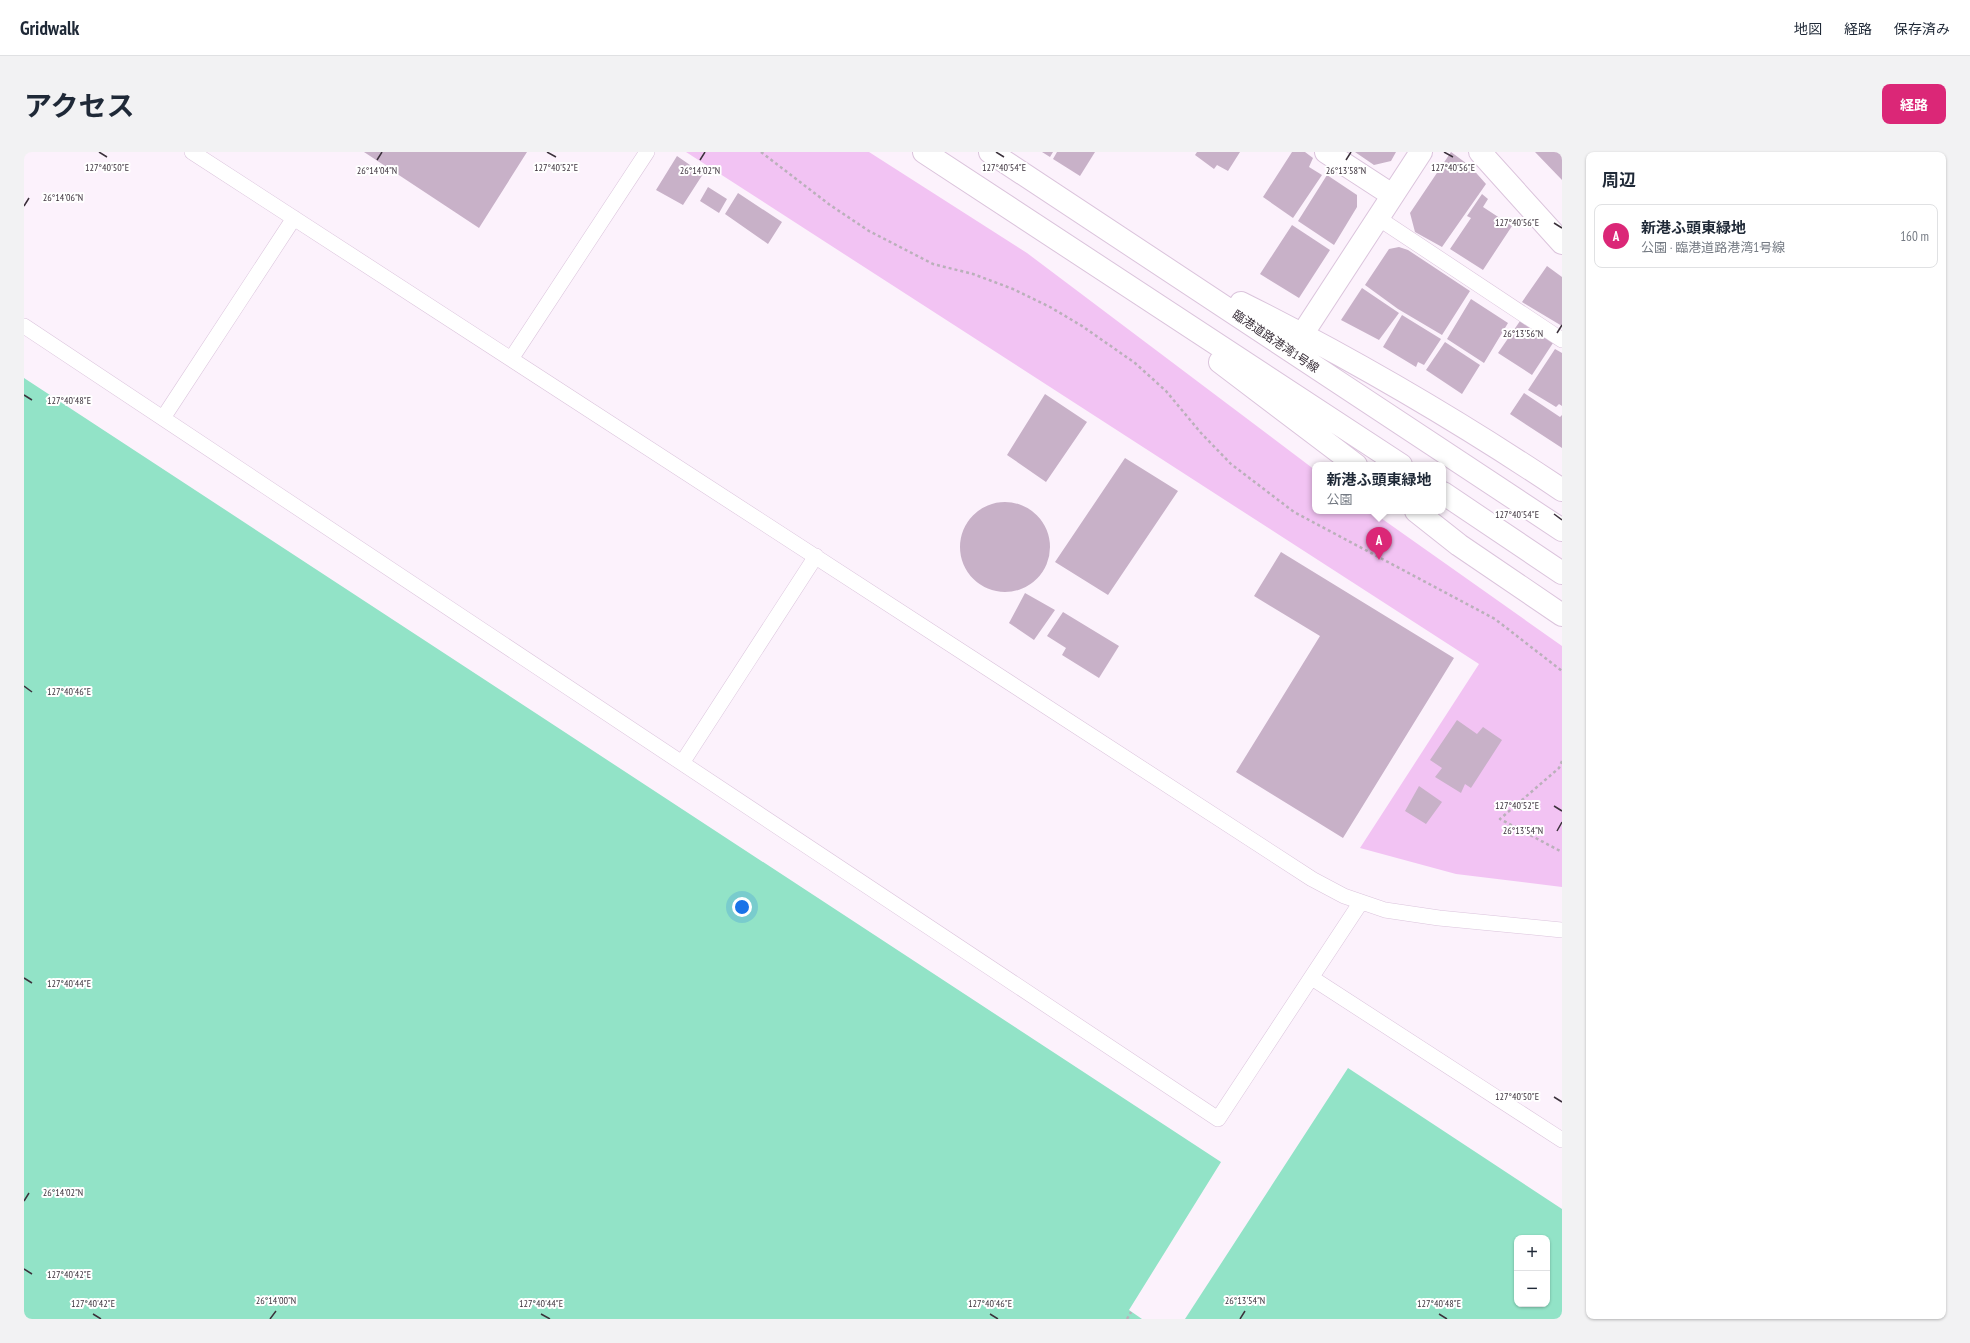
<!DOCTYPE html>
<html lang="ja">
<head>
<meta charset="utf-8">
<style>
  body { margin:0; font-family:"PT Sans Narrow","Noto Sans JP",sans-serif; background:#f2f2f3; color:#1f2937 }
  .controls { position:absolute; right:12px; bottom:12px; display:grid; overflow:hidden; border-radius:8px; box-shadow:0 1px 3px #0004 }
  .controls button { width:36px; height:36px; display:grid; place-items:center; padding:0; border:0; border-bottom:1px solid #e0e1e3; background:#fff; color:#1f2937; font:20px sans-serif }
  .you { position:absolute; left:718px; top:755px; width:14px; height:14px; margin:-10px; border:3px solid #fff; border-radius:50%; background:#1a73e8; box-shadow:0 0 0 6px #1a73e833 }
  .badge { display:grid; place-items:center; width:26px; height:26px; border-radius:50%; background:#db2777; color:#fff; font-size:13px; font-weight:700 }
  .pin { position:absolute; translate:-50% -33px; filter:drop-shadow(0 1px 2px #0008) }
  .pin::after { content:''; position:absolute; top:21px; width:14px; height:12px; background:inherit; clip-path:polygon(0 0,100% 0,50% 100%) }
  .popup { position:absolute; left:1288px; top:310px; width:134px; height:52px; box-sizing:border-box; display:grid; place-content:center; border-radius:8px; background:#fff; filter:drop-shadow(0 1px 3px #0005); font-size:13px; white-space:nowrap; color:#747a83 }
  .popup b { font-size:15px; color:#1f2937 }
  .popup::after { content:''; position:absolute; left:50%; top:100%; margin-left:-8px; border:8px solid transparent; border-top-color:#fff }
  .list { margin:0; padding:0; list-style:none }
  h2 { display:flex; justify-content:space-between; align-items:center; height:52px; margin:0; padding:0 16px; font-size:17px }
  h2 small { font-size:13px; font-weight:400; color:#747a83 }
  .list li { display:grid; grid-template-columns:26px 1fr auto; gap:12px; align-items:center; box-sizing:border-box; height:64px; margin:0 8px 8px; padding:0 8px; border:1px solid #e0e1e3; border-radius:8px }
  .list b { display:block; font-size:15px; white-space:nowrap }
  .list p { margin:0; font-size:13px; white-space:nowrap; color:#747a83 }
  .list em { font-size:13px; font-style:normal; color:#747a83 }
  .map { position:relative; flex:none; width:1538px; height:1167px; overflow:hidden; border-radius:8px }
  header { display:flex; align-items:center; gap:24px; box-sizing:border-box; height:56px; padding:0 20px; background:#fff; border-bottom:1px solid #e0e1e3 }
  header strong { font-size:19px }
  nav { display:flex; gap:22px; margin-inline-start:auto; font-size:14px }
  .intro { display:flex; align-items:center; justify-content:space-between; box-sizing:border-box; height:96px; padding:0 24px }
  h1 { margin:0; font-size:28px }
  .button { padding:10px 18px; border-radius:8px; background:#db2777; color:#fff; font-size:14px; font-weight:700 }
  main { display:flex; gap:24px; padding:0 24px }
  aside { flex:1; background:#fff; border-radius:8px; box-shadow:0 1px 3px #0004 }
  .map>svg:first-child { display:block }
  .green { fill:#f2c3f3 }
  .water { fill:#92e3c7; fill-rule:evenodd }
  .building { fill:#c8b1c8 }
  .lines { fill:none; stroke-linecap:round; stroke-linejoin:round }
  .lane-casing { stroke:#dbc4dc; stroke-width:16 }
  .street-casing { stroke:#dbc4dc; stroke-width:24 }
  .secondary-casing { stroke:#dbc4dc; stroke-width:24 }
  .path { stroke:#bab0ba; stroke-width:2.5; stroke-dasharray:3 3; stroke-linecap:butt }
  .lane { stroke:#fff; stroke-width:15 }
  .street { stroke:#fff; stroke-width:22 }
  .secondary { stroke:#fff; stroke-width:22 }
  .ticks { fill:none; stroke:#3b313b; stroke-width:1.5 }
  .labels { text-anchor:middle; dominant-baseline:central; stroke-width:4; stroke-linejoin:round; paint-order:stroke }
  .street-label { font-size:12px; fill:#3b313b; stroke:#fff }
  .ticks-label { font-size:10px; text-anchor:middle; fill:#3b313b; stroke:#fff; stroke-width:4; stroke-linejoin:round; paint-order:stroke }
</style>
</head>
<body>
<header>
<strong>Gridwalk</strong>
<nav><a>地図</a><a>経路</a><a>保存済み</a></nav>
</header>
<div class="intro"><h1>アクセス</h1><a class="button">経路</a></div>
<main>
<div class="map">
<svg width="1538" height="1167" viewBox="0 0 1538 1167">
  <rect width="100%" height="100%" fill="#fcf2fc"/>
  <path class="green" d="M 662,0 L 845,0 L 1003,101 L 1291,318 L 1291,359 L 1347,359 L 1538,494 L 1538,735 L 1432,722 L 1336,696 L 1455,512 Z"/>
  <path class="water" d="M 0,226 L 1197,1010 L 1105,1158 L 1118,1167 L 0,1167 Z
    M 1324,916 L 1538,1057 L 1538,1167 L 1161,1167 ZM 1493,1086 L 1523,1086 L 1523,1152 L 1493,1152 Z"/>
  <path class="building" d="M 340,0 L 503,0 L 455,76 Z
    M 1018,0 L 1029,0 L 1026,5 Z
    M 1033,0 L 1071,0 L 1056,24 L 1029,7 Z
    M 1173,0 L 1216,0 L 1204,19 L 1193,13 L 1190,17 L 1171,3 Z
    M 1268,0 L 1281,0 L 1289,6 L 1285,15 L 1298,23 L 1269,66 L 1239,45 Z
    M 1331,0 L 1372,0 L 1367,9 L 1350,13 Z
    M 1427,0 L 1446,14 L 1462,32 L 1418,95 L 1391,80 L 1386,61 Z
    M 1511,0 L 1538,0 L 1538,28 Z
    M 653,4 L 679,22 L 659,53 L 632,38 Z
    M 1303,23 L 1333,43 L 1333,55 L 1310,93 L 1274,69 Z
    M 684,35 L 703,47 L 695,61 L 676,49 Z
    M 714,41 L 758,70 L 744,92 L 701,62 Z
    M 1458,42 L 1464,47 L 1459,55 L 1488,74 L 1459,118 L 1426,97 L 1447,66 L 1443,64 Z
    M 1268,73 L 1306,98 L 1275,146 L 1236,122 Z
    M 1375,95 L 1384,98 L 1446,139 L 1418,183 L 1374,157 L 1341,133 L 1365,97 Z
    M 1523,114 L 1538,125 L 1538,174 L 1498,150 Z
    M 1338,136 L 1375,161 L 1355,188 L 1317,168 Z
    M 1447,147 L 1484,171 L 1460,211 L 1423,187 Z
    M 1378,163 L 1417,187 L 1400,213 L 1394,210 L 1392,215 L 1359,195 Z
    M 1496,169 L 1529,191 L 1508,223 L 1474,201 Z
    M 1421,190 L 1456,213 L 1438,242 L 1402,218 Z
    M 1531,197 L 1538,201 L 1538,254 L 1535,252 L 1532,255 L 1504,238 Z
    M 1500,241 L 1536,265 L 1538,263 L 1538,296 L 1486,262 Z
    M 1021,242 L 1063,270 L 1022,330 L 983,303 Z
    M 1101,306 L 1154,339 L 1084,443 L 1031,410 Z
    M936 395a45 45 0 1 1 90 0a45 45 0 1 1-90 0Z
    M 1257,400 L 1430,506 L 1319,686 L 1212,620 L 1296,484 L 1230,444 Z
    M 1001,441 L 1031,458 L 1010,488 L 985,471 Z
    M 1039,460 L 1095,494 L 1075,526 L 1038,503 L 1042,496 L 1023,484 Z
    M 1433,568 L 1453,582 L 1459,575 L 1478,588 L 1447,636 L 1441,632 L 1437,641 L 1411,625 L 1418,616 L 1406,608 Z
    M 1395,634 L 1418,650 L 1402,672 L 1381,659 Z"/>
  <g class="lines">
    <defs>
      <path id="lane" d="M 168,0 L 1288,727 L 1320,744 L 1361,758 L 1415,766 L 1538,778
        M 1354,66 L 1538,188
        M 0,174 L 1194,967 L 1337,750
        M 487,207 L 623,0
        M 139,266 L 270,66
        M 658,611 L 792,404
        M 1288,826 L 1538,988"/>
      <path id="street" d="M 1302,0 L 1368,43
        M 1268,198 L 1397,0"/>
      <path id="secondary" d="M 900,0 L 1377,313
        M 966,0 L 1538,378
        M 1456,0 L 1538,91
        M 1217,151 C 1327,206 1435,269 1538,338
        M 1196,210 L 1332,313
        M 1419,341 L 1538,421
        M 1392,359 L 1435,393 L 1538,463"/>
    </defs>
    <use href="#lane" class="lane-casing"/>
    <use href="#street" class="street-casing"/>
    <use href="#secondary" class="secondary-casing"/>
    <path class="path" d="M 737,0 L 806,53 L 845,79 L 909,112 L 949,122 L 989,137 L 1026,155 L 1058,174 L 1111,211 L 1142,239 L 1177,281 L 1207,312 L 1270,360 L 1471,467 L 1538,519
      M 1538,609 L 1535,616 L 1476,667 L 1538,700
      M 1103,1167 L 1107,1160"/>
    <use href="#lane" class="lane"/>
    <use href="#street" class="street"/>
    <use href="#secondary" class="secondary"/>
  </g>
  <path class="ticks" d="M 75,0 L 83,5M 523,0 L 532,5M 972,0 L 980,5M 1420,0 L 1429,5M 353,8 L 358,0M 676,8 L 681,0M 1322,8 L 1327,0M 0,54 L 5,46M 1530,71 L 1538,76M 1533,181 L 1538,173M 0,243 L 8,248M 1530,362 L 1538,368M 0,534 L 8,540M 1530,654 L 1538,659M 1533,679 L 1538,670M 0,826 L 8,831M 1530,945 L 1538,950M 0,1049 L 5,1041M 0,1117 L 8,1122M 69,1162 L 77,1167M 517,1162 L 526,1167M 966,1162 L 974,1167M 1415,1162 L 1423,1167M 246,1167 L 252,1159M 1216,1167 L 1221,1159"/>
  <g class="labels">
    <g class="street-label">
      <text transform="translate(1252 189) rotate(34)">臨港道路港湾1号線</text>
    </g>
  </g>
  <g class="ticks-label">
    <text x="83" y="19">127°40'50"E</text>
    <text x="532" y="19">127°40'52"E</text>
    <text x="980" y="19">127°40'54"E</text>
    <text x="1429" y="19">127°40'56"E</text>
    <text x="353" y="22">26°14'04"N</text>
    <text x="676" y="22">26°14'02"N</text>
    <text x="1322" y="22">26°13'58"N</text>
    <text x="39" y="49">26°14'06"N</text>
    <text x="1493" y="74">127°40'56"E</text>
    <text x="1499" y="185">26°13'56"N</text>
    <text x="45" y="252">127°40'48"E</text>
    <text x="1493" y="366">127°40'54"E</text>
    <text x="45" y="543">127°40'46"E</text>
    <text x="1493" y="657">127°40'52"E</text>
    <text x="1499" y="682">26°13'54"N</text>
    <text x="45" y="835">127°40'44"E</text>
    <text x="1493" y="948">127°40'50"E</text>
    <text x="39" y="1044">26°14'02"N</text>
    <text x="45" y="1126">127°40'42"E</text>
    <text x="252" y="1152">26°14'00"N</text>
    <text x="1221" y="1152">26°13'54"N</text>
    <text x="69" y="1155">127°40'42"E</text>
    <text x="517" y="1155">127°40'44"E</text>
    <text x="966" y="1155">127°40'46"E</text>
    <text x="1415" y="1155">127°40'48"E</text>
  </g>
</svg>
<div class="controls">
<button>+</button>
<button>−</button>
</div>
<div class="you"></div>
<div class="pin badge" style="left:1355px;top:408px">A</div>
<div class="popup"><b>新港ふ頭東緑地</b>公園</div>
</div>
<aside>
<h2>周辺<small></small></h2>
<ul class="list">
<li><span class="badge">A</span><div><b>新港ふ頭東緑地</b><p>公園 · 臨港道路港湾1号線</p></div><em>160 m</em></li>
</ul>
</aside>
</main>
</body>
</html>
